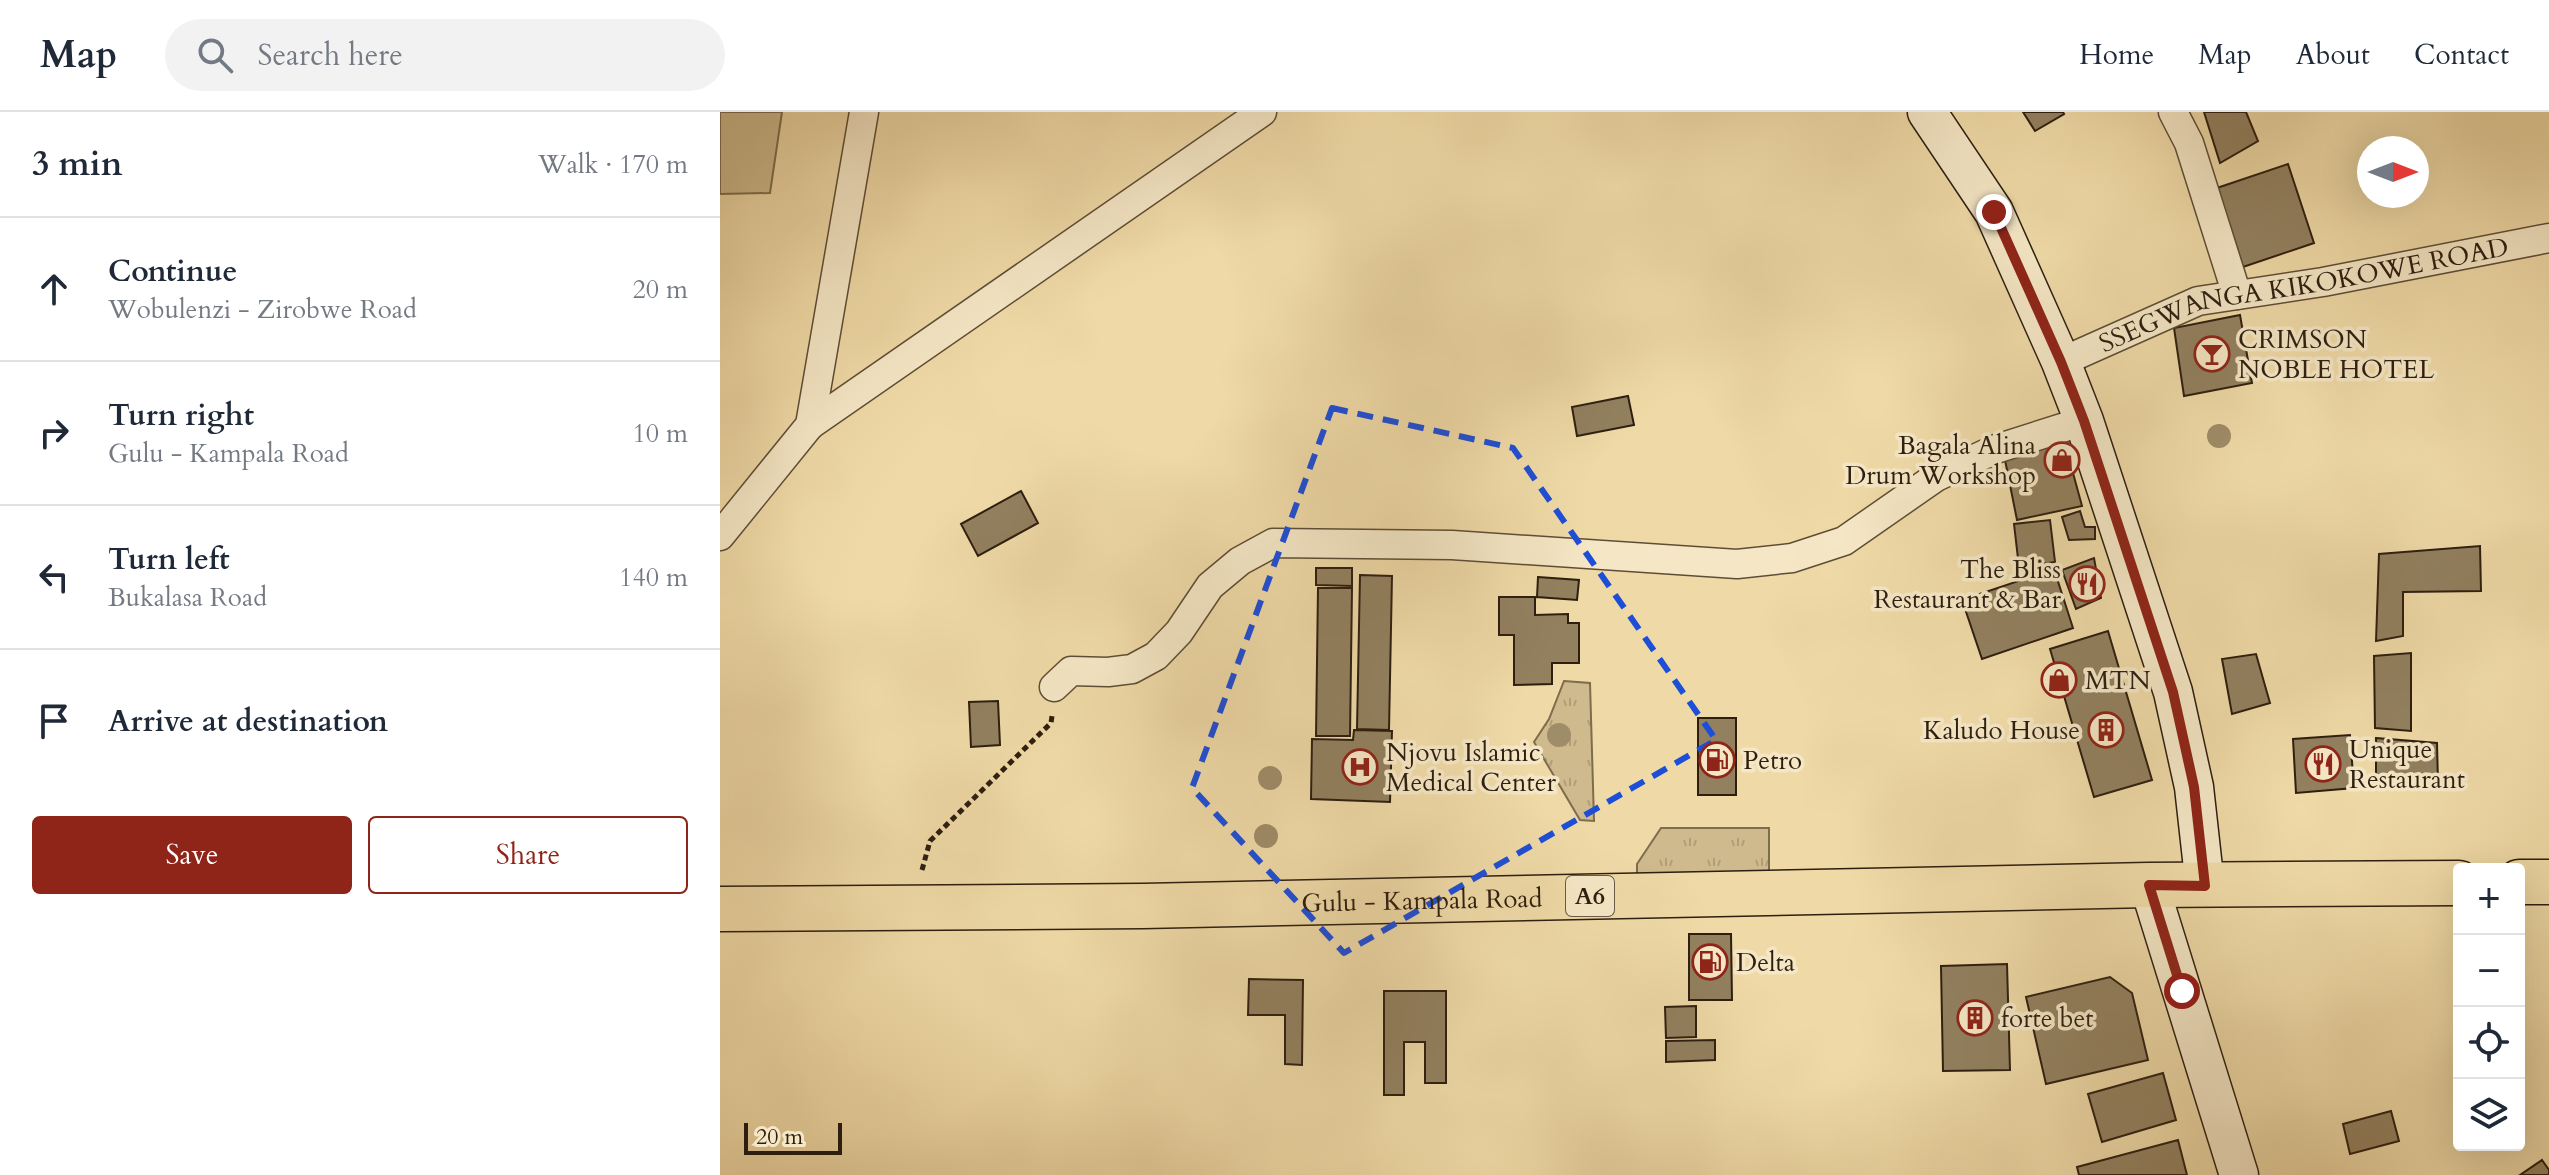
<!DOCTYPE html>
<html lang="en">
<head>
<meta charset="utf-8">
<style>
  body { margin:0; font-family:Cardo,serif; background:#f2f2f3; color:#1f2937 }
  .controls { position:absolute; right:24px; bottom:24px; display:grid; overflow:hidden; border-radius:8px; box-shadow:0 8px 32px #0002 }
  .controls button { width:72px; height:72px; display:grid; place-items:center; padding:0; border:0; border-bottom:2px solid #e0e1e3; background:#fff; color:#1f2937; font:40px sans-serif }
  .compass { position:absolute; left:1637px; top:24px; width:72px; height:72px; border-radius:50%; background:#fff; box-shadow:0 8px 32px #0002; rotate:90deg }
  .scale { position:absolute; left:24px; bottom:20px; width:98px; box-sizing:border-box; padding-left:8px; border:4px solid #2d1e10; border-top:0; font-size:22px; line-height:28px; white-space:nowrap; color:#2d1e10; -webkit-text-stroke:6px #f5e7c6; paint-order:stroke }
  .stop { position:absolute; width:24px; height:24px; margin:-18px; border:6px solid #8f2418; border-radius:50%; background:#fff }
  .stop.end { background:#8f2418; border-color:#fff; box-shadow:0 2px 8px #0008 }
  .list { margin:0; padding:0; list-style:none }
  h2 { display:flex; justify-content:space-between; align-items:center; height:104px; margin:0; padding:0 32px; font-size:34px }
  h2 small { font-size:26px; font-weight:400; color:#747a83 }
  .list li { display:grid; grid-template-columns:52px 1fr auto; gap:24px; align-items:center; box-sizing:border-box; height:144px; padding:0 32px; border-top:2px solid #e0e1e3 }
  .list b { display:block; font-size:30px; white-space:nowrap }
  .list p { margin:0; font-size:26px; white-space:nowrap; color:#747a83 }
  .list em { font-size:26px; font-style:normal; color:#747a83 }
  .actions { display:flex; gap:16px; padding:24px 32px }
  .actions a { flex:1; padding:18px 0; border:2px solid #8f2418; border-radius:8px; text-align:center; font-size:28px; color:#8f2418 }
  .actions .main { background:#8f2418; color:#fff }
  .icon { flex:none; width:44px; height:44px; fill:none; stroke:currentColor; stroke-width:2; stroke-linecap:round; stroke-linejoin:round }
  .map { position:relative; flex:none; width:1829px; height:1063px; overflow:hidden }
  header { display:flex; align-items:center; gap:48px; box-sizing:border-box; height:112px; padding:0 40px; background:#fff; border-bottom:2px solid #e0e1e3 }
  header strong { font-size:38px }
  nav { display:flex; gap:44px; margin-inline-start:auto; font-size:28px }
  .search { width:560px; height:72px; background:#f2f2f3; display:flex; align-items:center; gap:20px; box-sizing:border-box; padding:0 28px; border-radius:44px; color:#747a83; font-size:30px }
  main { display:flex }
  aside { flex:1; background:#fff }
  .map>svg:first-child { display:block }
  .grass { fill:url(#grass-tufts); stroke:#7e6c4e; stroke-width:2 }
  .garden { fill:#ceba8d; stroke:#7e6c4e; stroke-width:2 }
  .building { fill:#92805f; stroke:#2d1e10; stroke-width:2 }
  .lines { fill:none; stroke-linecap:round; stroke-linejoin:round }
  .street-casing { stroke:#5e4d36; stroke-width:31 }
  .secondary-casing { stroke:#2d1e10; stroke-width:41 }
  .primary-casing { stroke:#2d1e10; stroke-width:47 }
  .path { stroke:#2d1e10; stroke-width:5; stroke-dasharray:6 4; stroke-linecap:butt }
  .street { stroke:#f5e7c6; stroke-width:28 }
  .secondary { stroke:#f5e7c6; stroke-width:38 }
  .primary { stroke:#efdaa7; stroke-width:44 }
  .tree { fill:#9f8c69 }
  .route { stroke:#8f2418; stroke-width:10 }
  .marked { fill:none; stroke:#1d4ed8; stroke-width:6; stroke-dasharray:16 10; stroke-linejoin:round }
  .labels { text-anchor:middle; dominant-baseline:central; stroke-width:7; stroke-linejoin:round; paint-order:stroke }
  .shield { fill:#f5e7c6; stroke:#695a47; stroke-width:2 }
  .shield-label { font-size:24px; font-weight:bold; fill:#2d1e10 }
  .street-label { font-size:26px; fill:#2d1e10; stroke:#f5e7c6 }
  .poi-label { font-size:26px; fill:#2d1e10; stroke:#f5e7c6; text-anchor:start }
</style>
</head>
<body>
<header>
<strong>Map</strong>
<div class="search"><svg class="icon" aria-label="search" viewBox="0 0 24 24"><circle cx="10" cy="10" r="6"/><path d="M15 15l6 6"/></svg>Search here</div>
<nav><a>Home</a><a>Map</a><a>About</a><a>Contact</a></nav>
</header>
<main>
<aside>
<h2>3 min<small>Walk · 170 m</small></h2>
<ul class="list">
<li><svg class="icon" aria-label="ahead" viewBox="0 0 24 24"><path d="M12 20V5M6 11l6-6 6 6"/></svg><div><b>Continue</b><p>Wobulenzi - Zirobwe Road</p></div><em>20 m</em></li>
<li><svg class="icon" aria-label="right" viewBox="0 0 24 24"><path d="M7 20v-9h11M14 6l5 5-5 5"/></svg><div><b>Turn right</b><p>Gulu - Kampala Road</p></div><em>10 m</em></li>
<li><svg class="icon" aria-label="left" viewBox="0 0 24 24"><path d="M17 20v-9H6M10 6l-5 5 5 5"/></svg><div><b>Turn left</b><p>Bukalasa Road</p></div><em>140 m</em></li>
<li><svg class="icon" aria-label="arrive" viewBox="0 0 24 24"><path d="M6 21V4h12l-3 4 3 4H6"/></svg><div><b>Arrive at destination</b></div></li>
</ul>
<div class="actions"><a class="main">Save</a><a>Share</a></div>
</aside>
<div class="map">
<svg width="1829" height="1063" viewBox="0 0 1829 1063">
  <defs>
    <pattern id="grass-tufts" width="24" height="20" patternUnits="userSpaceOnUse" patternTransform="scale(2)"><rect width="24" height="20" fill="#ceba8d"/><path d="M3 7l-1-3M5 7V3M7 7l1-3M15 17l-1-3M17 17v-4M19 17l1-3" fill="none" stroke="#b19f79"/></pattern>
  </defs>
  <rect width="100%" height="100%" fill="#efdaa7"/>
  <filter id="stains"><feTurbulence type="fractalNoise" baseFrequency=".0025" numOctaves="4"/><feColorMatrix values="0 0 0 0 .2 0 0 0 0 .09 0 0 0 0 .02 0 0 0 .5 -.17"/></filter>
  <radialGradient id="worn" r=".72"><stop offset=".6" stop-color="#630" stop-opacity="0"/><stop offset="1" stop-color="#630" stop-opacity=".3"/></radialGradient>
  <path class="grass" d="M 844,569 L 870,571 L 874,709 L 860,708 L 814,630 L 829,607 Z
    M 941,716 L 1049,716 L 1049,764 L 917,764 L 917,752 Z"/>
  <path class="garden" d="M 0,0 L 62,0 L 50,81 L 0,82 Z"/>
  <path class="building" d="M 1303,0 L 1343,0 L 1344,2 L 1315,19 Z
    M 1484,0 L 1526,0 L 1538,29 L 1500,51 Z
    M 1568,52 L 1594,131 L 1523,155 L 1497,76 Z
    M 1520,203 L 1532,271 L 1464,284 L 1454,216 Z
    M 908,284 L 914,313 L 857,324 L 852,295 Z
    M 1329,332 L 1332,344 L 1347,339 L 1362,394 L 1297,408 L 1285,348 Z
    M 301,379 L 318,411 L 258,444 L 241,412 Z
    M 1360,399 L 1365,415 L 1375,415 L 1375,427 L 1349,428 L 1342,405 Z
    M 1330,408 L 1335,450 L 1299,455 L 1294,412 Z
    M 1760,434 L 1761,479 L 1683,480 L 1683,524 L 1656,529 L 1659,442 Z
    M 1374,446 L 1381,486 L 1356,497 L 1342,458 Z
    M 596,456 L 632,456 L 632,474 L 596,473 Z
    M 1334,457 L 1353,516 L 1262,547 L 1242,488 Z
    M 640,463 L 672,464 L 669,618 L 637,617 Z
    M 818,465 L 859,468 L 857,488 L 817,485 Z
    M 598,476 L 632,476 L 630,624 L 596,624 Z
    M 779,485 L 815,485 L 815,503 L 848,502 L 848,511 L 859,511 L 859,551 L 832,551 L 832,572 L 794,573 L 794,523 L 779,523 Z
    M 1388,519 L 1432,668 L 1374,685 L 1330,537 Z
    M 1691,541 L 1691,619 L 1655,616 L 1654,544 Z
    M 1536,542 L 1550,591 L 1512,602 L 1502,547 Z
    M 278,589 L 280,633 L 251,635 L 249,590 Z
    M 978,606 L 1016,606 L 1016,683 L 978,683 Z
    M 634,618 L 672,619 L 670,690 L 591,687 L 592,627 L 633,628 Z
    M 1630,623 L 1634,676 L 1576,681 L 1573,627 Z
    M 1656,626 L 1717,631 L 1718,672 L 1656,673 Z
    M 969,822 L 1011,822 L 1012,888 L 969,888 Z
    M 1287,852 L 1290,958 L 1223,959 L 1221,854 Z
    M 1390,865 L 1412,881 L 1428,948 L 1326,972 L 1306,885 Z
    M 529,867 L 583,868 L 582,953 L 565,952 L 565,903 L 528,903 Z
    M 664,879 L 726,879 L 726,971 L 705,971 L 705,930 L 684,930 L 684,983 L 664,983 Z
    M 976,894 L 976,925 L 946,926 L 945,895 Z
    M 995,928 L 995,948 L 946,950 L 946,929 Z
    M 1443,961 L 1456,1008 L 1382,1030 L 1368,982 Z
    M 1671,999 L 1679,1029 L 1630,1042 L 1623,1012 Z
    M 1458,1028 L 1467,1063 L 1359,1063 L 1357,1055 Z
    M 1822,1048 L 1829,1058 L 1829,1063 L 1800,1063 Z
    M 1822,1048 L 1829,1058 L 1829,1063 L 1800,1063 Z"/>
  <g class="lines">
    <defs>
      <g id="street">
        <path d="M 1453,0 L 1469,31 L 1517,183"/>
        <path id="s1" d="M 1341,250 L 1478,189 L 1603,170 L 1829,126"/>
        <path d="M 90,313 L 542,0"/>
        <path d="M 0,424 L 90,313 L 144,0"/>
        <path d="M 334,575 L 351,559 L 388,560 L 412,557 L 436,544 L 459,520 L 490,474 L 520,449 L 553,431 L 732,433 L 1017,452 L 1072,446 L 1124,429 L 1216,365 L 1276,337 L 1364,309"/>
      </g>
      <path id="secondary" d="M 1207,0 L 1274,100 L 1341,250 L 1364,309 L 1453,580 L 1474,675 L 1485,774
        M 1429,773 L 1519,1063"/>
      <g id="primary">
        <path d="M 1799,770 L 1829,770"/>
        <path id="s2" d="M 0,797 L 423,794 L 1429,773 L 1739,771"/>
      </g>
    </defs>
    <use href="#street" class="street-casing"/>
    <use href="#secondary" class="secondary-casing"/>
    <use href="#primary" class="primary-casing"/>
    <path class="path" d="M 202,758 L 210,729 L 331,611 L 332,604"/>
    <use href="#street" class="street"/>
    <use href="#secondary" class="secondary"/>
    <use href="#primary" class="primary"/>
  </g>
  <g class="tree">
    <circle cx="1499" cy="324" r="12"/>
    <circle cx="839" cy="623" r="12"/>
    <circle cx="550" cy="666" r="12"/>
    <circle cx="546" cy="724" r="12"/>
  </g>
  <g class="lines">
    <path class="route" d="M 1274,100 L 1341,250 L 1364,309 L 1453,580 L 1474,675 L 1485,774 L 1429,773 L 1462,879"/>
  </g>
  <path class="marked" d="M 612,296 L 793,336 L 996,628 L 624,841 L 472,676 Z"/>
  <defs>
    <symbol id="bar-ring" viewBox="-11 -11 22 22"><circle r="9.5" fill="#f5e7c6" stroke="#8f2418" stroke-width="1.5"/><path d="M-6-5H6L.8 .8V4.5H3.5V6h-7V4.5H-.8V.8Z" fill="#8f2418"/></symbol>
    <symbol id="shop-ring" viewBox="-11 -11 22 22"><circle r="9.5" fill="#f5e7c6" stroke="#8f2418" stroke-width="1.5"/><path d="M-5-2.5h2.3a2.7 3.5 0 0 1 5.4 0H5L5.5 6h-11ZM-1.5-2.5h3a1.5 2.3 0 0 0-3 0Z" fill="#8f2418"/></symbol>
    <symbol id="restaurant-ring" viewBox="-11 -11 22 22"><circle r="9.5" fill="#f5e7c6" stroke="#8f2418" stroke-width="1.5"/><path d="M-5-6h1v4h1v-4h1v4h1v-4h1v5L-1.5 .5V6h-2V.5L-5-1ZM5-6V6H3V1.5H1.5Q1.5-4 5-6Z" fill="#8f2418"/></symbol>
    <symbol id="building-ring" viewBox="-11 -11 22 22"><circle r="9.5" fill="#f5e7c6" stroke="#8f2418" stroke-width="1.5"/><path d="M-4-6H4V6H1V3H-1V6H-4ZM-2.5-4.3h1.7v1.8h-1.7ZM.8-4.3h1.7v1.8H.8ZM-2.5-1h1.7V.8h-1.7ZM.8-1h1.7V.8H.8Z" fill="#8f2418"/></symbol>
    <symbol id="fuel-ring" viewBox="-11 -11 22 22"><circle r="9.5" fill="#f5e7c6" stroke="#8f2418" stroke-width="1.5"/><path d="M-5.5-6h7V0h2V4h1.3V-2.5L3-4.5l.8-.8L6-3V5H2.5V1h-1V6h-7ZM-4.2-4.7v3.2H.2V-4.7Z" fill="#8f2418"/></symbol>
    <symbol id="hospital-ring" viewBox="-11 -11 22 22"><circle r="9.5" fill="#f5e7c6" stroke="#8f2418" stroke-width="1.5"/><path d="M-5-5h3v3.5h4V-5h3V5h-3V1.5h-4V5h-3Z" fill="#8f2418"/></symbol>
  </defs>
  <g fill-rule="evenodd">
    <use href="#bar-ring" x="1472" y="222" width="40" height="40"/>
    <use href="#shop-ring" x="1322" y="328" width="40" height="40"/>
    <use href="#restaurant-ring" x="1347" y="452" width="40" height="40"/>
    <use href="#shop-ring" x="1319" y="548" width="40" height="40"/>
    <use href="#building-ring" x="1366" y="598" width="40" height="40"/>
    <use href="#fuel-ring" x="977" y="628" width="40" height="40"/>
    <use href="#restaurant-ring" x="1583" y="632" width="40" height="40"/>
    <use href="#hospital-ring" x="620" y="635" width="40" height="40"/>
    <use href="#fuel-ring" x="970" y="830" width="40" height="40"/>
    <use href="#building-ring" x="1235" y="886" width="40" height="40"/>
  </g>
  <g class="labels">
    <rect class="shield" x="846" y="764" width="48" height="40" rx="6"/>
    <g class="shield-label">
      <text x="870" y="784">A6</text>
    </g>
    <g class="street-label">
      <text stroke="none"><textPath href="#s1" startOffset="254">SSEGWANGA KIKOKOWE ROAD</textPath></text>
      <text stroke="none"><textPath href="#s2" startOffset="702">Gulu - Kampala Road</textPath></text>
    </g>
    <g class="poi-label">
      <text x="1518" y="227">CRIMSON<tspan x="1518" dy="30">NOBLE HOTEL</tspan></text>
      <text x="1316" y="333" text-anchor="end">Bagala Alina<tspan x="1316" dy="30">Drum Workshop</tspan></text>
      <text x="1341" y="457" text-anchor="end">The Bliss<tspan x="1341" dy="30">Restaurant &amp; Bar</tspan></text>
      <text x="1365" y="568">MTN</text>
      <text x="1360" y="618" text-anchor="end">Kaludo House</text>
      <text x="1629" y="637">Unique<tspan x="1629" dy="30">Restaurant</tspan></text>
      <text x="666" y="640">Njovu Islamic<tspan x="666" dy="30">Medical Center</tspan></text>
      <text x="1023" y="648">Petro</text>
      <text x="1016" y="850">Delta</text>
      <text x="1281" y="906">forte bet</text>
    </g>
  </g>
  <rect width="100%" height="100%" filter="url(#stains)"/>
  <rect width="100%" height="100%" fill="url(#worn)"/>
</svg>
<div class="controls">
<button>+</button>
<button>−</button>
<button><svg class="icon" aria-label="locate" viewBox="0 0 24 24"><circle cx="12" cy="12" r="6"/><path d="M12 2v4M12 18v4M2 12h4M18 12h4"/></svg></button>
<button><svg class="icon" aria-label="layers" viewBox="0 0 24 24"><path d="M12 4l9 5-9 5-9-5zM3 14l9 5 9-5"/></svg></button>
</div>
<svg class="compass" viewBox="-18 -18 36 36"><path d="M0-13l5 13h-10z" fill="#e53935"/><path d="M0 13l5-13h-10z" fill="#747a83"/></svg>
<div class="scale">20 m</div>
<div class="stop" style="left:1462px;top:879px"></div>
<div class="stop end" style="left:1274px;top:100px"></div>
</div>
</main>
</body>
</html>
